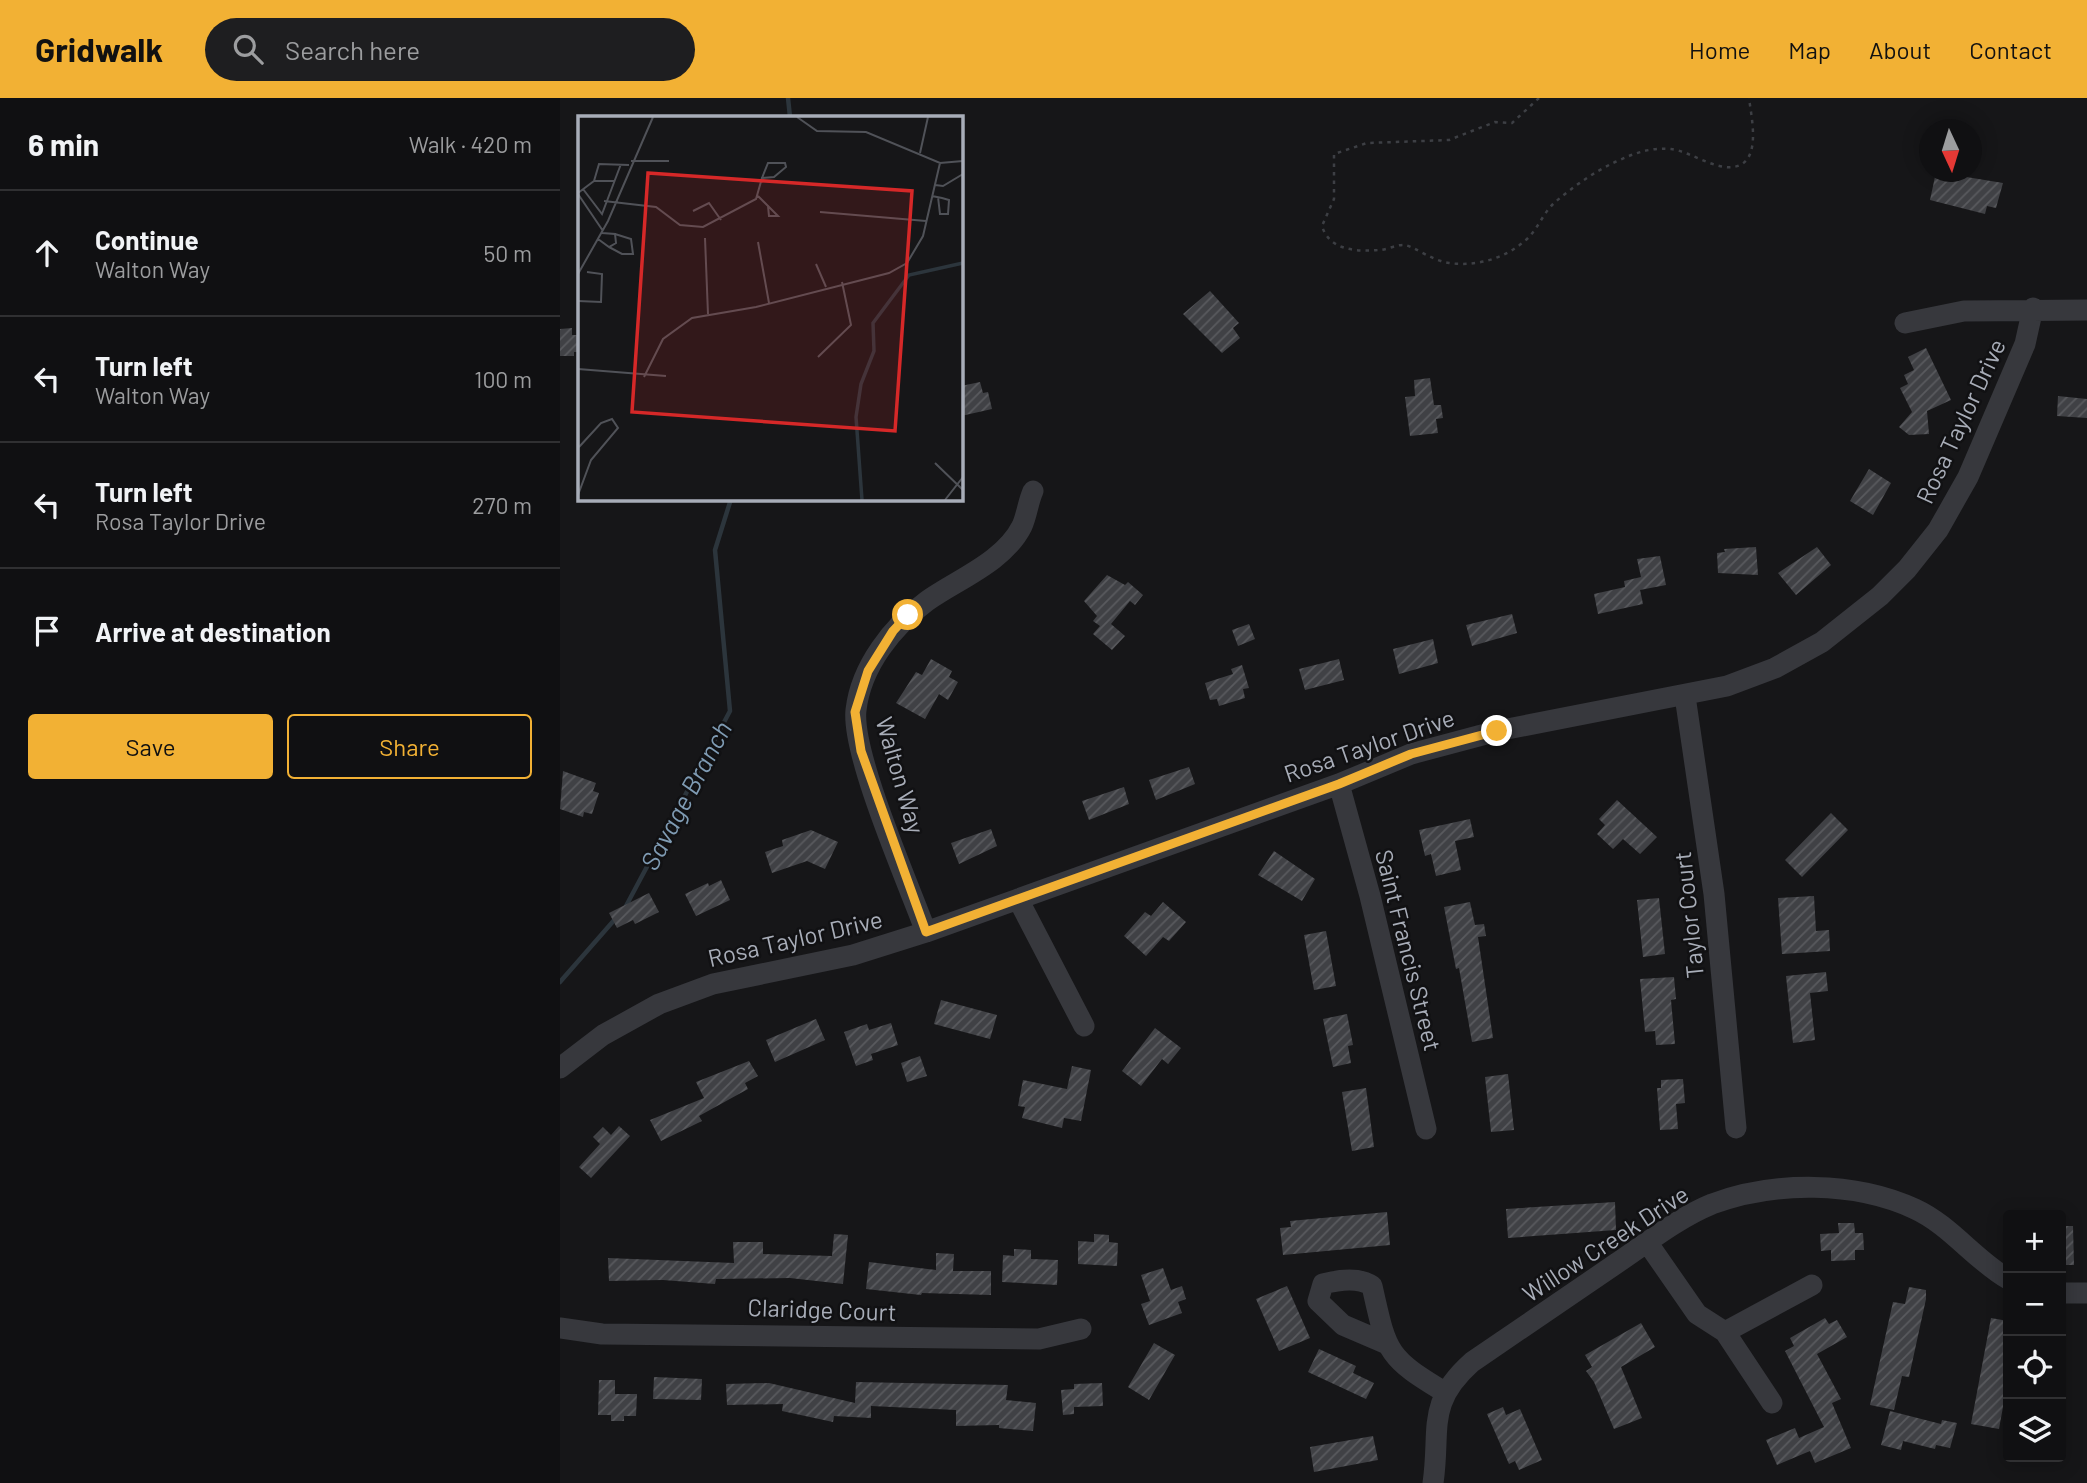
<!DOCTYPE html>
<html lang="en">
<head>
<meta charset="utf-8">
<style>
  body { margin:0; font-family:Barlow,sans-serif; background:#1e1e20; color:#f1f3f6 }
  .controls { position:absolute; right:21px; bottom:21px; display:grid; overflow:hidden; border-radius:7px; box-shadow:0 4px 18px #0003 }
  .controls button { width:63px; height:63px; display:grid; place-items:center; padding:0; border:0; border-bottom:2px solid #303032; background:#101012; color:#f1f3f6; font:35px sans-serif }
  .compass { position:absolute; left:1359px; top:21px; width:63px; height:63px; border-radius:50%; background:#101012; box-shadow:0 4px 18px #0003; rotate:176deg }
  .stop { position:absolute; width:21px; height:21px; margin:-16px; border:5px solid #f2b134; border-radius:50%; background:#fff }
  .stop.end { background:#f2b134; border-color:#fff; box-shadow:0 2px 7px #0008 }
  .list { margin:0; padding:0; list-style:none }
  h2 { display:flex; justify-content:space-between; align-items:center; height:91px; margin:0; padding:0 28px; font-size:30px }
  h2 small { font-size:23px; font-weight:400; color:#9c9d9f }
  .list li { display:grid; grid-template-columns:46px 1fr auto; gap:21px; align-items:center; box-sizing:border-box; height:126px; padding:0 28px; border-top:2px solid #303032 }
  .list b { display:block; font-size:26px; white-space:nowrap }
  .list p { margin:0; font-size:23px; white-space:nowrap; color:#9c9d9f }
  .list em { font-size:23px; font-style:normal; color:#9c9d9f }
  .actions { display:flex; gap:14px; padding:21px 28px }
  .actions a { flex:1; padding:16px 0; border:2px solid #f2b134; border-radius:7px; text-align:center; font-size:24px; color:#f2b134 }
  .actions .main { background:#f2b134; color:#111 }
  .icon { flex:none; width:38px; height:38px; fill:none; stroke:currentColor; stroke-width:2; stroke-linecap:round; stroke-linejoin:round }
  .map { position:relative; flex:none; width:1527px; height:1385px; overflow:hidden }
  header { display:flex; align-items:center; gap:42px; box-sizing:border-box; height:98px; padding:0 35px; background:#f2b134; color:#111 }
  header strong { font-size:33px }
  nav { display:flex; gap:38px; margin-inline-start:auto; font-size:24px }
  .search { width:490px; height:63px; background:#1e1e20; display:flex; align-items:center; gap:18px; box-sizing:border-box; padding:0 24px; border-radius:38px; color:#9c9d9f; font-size:26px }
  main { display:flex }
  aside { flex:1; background:#101012 }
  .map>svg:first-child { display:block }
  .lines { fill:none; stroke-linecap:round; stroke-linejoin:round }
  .stream { stroke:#2c353c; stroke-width:4.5 }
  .building { fill:url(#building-hatch) }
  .path { stroke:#3d3f44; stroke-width:2.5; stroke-dasharray:3.5 5; stroke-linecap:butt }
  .minor { stroke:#37383d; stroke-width:21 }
  .route { stroke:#f2b134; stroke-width:9 }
  .labels { text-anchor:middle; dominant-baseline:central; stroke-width:5; stroke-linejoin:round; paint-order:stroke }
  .street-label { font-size:24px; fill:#a8adb8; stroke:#111113 }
  .water-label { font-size:26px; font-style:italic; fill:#7f9bb3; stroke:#111113 }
  .inset-river { fill:none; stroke:#2c353c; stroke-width:3.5 }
  .inset-road { fill:none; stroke:#505258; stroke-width:2 }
  .view { fill:#d62828; fill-opacity:0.15; stroke:#d62828; stroke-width:3.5 }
  .inset-edge { fill:none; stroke:#a8adb8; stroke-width:3.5 }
</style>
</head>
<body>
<header>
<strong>Gridwalk</strong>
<div class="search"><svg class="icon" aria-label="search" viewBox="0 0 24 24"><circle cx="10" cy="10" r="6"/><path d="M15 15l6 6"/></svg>Search here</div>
<nav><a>Home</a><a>Map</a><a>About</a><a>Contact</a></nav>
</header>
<main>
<aside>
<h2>6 min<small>Walk · 420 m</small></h2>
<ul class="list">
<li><svg class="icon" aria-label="ahead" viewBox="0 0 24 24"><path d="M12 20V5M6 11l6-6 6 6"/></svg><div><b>Continue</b><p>Walton Way</p></div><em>50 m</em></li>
<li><svg class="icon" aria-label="left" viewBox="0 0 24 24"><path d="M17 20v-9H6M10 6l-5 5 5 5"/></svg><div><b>Turn left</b><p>Walton Way</p></div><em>100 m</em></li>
<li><svg class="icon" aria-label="left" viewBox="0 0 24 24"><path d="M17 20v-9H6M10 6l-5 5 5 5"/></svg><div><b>Turn left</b><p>Rosa Taylor Drive</p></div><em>270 m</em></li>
<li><svg class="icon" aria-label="arrive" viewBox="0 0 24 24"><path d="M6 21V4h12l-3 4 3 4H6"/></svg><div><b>Arrive at destination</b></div></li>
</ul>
<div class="actions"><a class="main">Save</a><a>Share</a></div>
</aside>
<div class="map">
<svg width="1527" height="1385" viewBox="0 0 1527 1385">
  <defs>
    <pattern id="building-hatch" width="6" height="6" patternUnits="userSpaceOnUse" patternTransform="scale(1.75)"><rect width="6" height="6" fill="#404145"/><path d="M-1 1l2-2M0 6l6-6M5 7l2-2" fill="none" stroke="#595a5e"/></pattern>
  </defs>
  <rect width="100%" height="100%" fill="#161618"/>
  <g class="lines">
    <path class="stream" d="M 228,0 L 230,19
      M 66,808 L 170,613 L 155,452 L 171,401
      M 0,884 L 56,820"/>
  </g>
  <path class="building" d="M 1376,74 L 1443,85 L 1436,110 L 1427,108 L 1425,116 L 1370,102 Z
    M 650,193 L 679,225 L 673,230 L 680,240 L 662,255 L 623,216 Z
    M 12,230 L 12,237 L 19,237 L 19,254 L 14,254 L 14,258 L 0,258 L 0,231 Z
    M 1366,250 L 1391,302 L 1367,313 L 1369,336 L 1349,337 L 1339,329 L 1352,314 L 1340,290 L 1348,286 L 1344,277 L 1354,272 L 1348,259 Z
    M 870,280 L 874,307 L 881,307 L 883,320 L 876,321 L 878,335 L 850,338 L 845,299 L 855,298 L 854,282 Z
    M 420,284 L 423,295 L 428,294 L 432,311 L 401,318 L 401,288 Z
    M 1498,298 L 1527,301 L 1527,320 L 1497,318 Z
    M 1309,371 L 1331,385 L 1313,417 L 1290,403 Z
    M 1196,449 L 1198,477 L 1158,475 L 1157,455 L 1165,454 L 1164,451 Z
    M 1257,449 L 1271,467 L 1236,497 L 1218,475 Z
    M 1100,458 L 1106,487 L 1080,492 L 1083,506 L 1038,516 L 1034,496 L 1065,489 L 1064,483 L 1081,479 L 1077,461 Z
    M 547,477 L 565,487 L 568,484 L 583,497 L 575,507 L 570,503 L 551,526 L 565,538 L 552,552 L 533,536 L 540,528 L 533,523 L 537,518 L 524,503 Z
    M 952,516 L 957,535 L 912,548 L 906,527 Z
    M 689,526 L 695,541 L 678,548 L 672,532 Z
    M 873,541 L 878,565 L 839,576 L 833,551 Z
    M 371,561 L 392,573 L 389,579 L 398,584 L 388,602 L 379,596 L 365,621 L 336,605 L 356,574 L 362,577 Z
    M 779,561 L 784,582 L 745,592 L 739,571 Z
    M 682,567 L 689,590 L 683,591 L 685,600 L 659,608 L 657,601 L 650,602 L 645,585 L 673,576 L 671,571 Z
    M 629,669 L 635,686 L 596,702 L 589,682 Z
    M 3,673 L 36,685 L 33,693 L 39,695 L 32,716 L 24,714 L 23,719 L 0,711 Z
    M 564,689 L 569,706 L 529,722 L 522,703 Z
    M 1057,702 L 1097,739 L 1080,756 L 1063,741 L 1053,751 L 1037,736 L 1045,727 L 1039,721 Z
    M 1271,715 L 1288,732 L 1242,779 L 1225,762 Z
    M 910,721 L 914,739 L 895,743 L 901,772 L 876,778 L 871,756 L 865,758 L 859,732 Z
    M 431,731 L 437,748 L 399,766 L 391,745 Z
    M 251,732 L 278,744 L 265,771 L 247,763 L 212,775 L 205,754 L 223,748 L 222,742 Z
    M 714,753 L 755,781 L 742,803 L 698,777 Z
    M 161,782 L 170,802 L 136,818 L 125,796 L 148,785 L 149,788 Z
    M 89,795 L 99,814 L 75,826 L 73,822 L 57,830 L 49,815 Z
    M 1254,798 L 1256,833 L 1269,832 L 1270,853 L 1222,856 L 1218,800 Z
    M 1099,800 L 1105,856 L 1083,859 L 1077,802 Z
    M 603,804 L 626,824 L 609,843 L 603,839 L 586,858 L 564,838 L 585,814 L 591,818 Z
    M 910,804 L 915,827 L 924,826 L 926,838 L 918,839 L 933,940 L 912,944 L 899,870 L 896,871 L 884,809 Z
    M 766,833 L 776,888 L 754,892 L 744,837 Z
    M 1266,874 L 1268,893 L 1250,895 L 1255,942 L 1233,945 L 1226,878 Z
    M 1114,879 L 1116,901 L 1111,902 L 1115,946 L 1096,947 L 1095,933 L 1085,934 L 1080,881 Z
    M 381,902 L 437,917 L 430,941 L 374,926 Z
    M 787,916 L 793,947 L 788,948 L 791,965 L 773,969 L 763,921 Z
    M 256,921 L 265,942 L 215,964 L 206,942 Z
    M 331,925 L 338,947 L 311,956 L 313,962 L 296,968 L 284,934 L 307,926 L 309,932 Z
    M 595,930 L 621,950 L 608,966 L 602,961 L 581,988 L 562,973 Z
    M 360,958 L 367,978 L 347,984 L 341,965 Z
    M 189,963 L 198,978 L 185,985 L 188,991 L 139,1018 L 142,1023 L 101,1043 L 90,1022 L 144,1000 L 136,984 Z
    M 512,968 L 531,972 L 521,1023 L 504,1020 L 502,1030 L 462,1020 L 465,1009 L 458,1008 L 463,982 L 507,991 Z
    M 948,976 L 954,1032 L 931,1034 L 925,979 Z
    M 1123,981 L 1125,1005 L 1116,1006 L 1118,1031 L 1100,1032 L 1097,990 L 1101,990 L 1101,982 Z
    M 806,990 L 814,1049 L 792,1053 L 782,994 Z
    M 59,1028 L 70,1038 L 31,1080 L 19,1069 L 40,1046 L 33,1039 L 43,1029 L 51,1037 Z
    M 1055,1104 L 1056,1132 L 948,1140 L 946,1111 Z
    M 827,1114 L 830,1147 L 723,1157 L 720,1130 L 731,1129 L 730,1123 Z
    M 1278,1125 L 1294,1125 L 1295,1135 L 1303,1135 L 1304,1152 L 1295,1152 L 1295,1162 L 1271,1163 L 1271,1152 L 1261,1153 L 1260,1136 L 1279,1135 Z
    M 1501,1128 L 1513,1128 L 1514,1167 L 1501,1167 Z
    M 274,1136 L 288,1137 L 283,1186 L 230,1180 L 156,1181 L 155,1186 L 103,1182 L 49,1183 L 48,1160 L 174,1165 L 173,1144 L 203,1144 L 203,1156 L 272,1158 Z
    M 534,1136 L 549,1137 L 549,1144 L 558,1145 L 557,1168 L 518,1166 L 518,1143 L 534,1144 Z
    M 454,1151 L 471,1152 L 471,1161 L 498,1162 L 497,1187 L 442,1184 L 443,1157 L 454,1158 Z
    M 376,1155 L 394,1156 L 393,1173 L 431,1173 L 431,1197 L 362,1195 L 361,1197 L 306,1191 L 309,1164 L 376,1172 Z
    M 603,1170 L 611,1192 L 622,1188 L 626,1201 L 618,1204 L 622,1215 L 589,1227 L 581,1206 L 590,1203 L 581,1177 Z
    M 727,1188 L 750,1240 L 719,1253 L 696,1201 Z
    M 1349,1189 L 1366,1192 L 1366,1201 L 1349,1279 L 1342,1278 L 1334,1312 L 1310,1307 L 1333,1204 L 1345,1206 Z
    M 1265,1220 L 1269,1226 L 1277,1222 L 1287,1239 L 1257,1256 L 1281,1301 L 1272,1305 L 1291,1350 L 1255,1365 L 1250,1353 L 1217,1367 L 1206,1342 L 1235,1330 L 1239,1340 L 1264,1329 L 1225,1253 L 1234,1248 L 1230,1240 Z
    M 1431,1220 L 1448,1223 L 1448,1281 L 1439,1331 L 1411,1326 Z
    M 1081,1225 L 1095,1249 L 1061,1269 L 1082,1320 L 1054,1331 L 1034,1284 L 1026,1273 L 1032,1269 L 1025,1257 Z
    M 594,1245 L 615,1257 L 589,1302 L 568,1289 Z
    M 759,1251 L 796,1268 L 793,1275 L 814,1285 L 806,1301 L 748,1274 Z
    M 94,1279 L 142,1281 L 141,1302 L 93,1301 Z
    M 39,1282 L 55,1282 L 55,1296 L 77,1296 L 76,1318 L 64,1318 L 64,1323 L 51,1323 L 51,1317 L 38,1317 Z
    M 296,1284 L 448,1287 L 446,1302 L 476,1305 L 473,1333 L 439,1330 L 439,1327 L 396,1328 L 396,1312 L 311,1308 L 311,1320 L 274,1318 L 273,1324 L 222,1313 L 223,1306 L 167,1307 L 166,1286 L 209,1285 L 295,1305 Z
    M 542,1285 L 543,1308 L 514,1309 L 514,1316 L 503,1317 L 501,1292 L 514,1291 L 514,1286 Z
    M 943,1309 L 946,1317 L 960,1311 L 982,1362 L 959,1372 L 955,1363 L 949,1366 L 927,1316 Z
    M 1330,1313 L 1381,1326 L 1382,1322 L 1397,1325 L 1390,1350 L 1376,1347 L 1375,1351 L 1343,1343 L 1341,1352 L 1321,1347 Z
    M 813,1338 L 818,1362 L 754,1374 L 750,1349 Z"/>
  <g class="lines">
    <path class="path" d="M 979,0 L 952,25 L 935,24 L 889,42 L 807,45 L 774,56 L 774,101 L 762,128 C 769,152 796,154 819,152 C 827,152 837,146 845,147 C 855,149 873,163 889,165 C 917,169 947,160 968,140 C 978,130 983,116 993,106 C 1011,90 1034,74 1055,64 C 1073,56 1089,49 1111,51 C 1131,53 1162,78 1182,66 C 1200,55 1191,17 1189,0"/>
    <path class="minor" d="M 1345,225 L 1404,213 L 1527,212
      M 1125,598 L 1154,796 L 1176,1030
      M 779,686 L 810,798 L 866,1031
      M 458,801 L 524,928
      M 366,834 C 349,787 291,656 296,612 C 301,568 333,528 367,503 C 398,481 444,464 462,428 C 467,417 468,404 473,393
      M 0,970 L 43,937 L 99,906 L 153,886 L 293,857 L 366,834 L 779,686 L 851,656 L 937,633 L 1167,588 L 1215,570 L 1262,544 L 1320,498 L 1347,471 L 1378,432 L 1408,379 L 1465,246 L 1473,210
      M 1087,1144 L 1137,1216 L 1165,1234 L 1252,1187
      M 1501,1195 L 1527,1195
      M 0,1230 L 42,1236 L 479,1241 L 521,1231
      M 1165,1234 L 1212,1305
      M 825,1245 L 783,1227 L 758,1203 L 763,1186 C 778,1182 799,1179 812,1188 C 827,1255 826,1259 886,1295
      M 873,1385 C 881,1331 865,1306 912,1264 C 961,1231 1009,1198 1057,1165 C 1088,1144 1118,1120 1152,1106 C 1214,1083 1295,1083 1355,1111 C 1390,1127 1415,1162 1448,1181"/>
  </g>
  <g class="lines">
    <path class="route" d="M 348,517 L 333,533 L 308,573 L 295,614 L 301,653 L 366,834 L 779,686 L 851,656 L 937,633"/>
  </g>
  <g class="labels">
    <g class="street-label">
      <text transform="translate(1400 323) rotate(-65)">Rosa Taylor Drive</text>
      <text transform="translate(809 647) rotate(-19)">Rosa Taylor Drive</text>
      <text transform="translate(341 677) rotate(74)">Walton Way</text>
      <text transform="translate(1128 817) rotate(-96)">Taylor Court</text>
      <text transform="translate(235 840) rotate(-13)">Rosa Taylor Drive</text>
      <text transform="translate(849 852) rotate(76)">Saint Francis Street</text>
      <text transform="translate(1045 1145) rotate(-33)">Willow Creek Drive</text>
      <text transform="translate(262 1211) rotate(2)">Claridge Court</text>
    </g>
    <g class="water-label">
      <text transform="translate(125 697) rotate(-62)">Savage Branch</text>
    </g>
  </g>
  <g transform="translate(18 18)">
    <rect width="385" height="385" fill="#161618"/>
    <path class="inset-river" d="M 284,384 L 278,301 L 283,268 L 296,235 L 295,207 L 331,159 L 385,147"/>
    <path class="inset-road" d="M 219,1 L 239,15 L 288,16 L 362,47 L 385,45M 342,37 L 350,1M 53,45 L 91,45M 190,47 L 207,47 L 208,51 L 196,61 L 184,62 ZM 16,65 L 21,48 L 51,49M 357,69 L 365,70 L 385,58M 5,73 L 24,98 L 43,48M 0,77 L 16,65 L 36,65M 0,78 L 25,115M 180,80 L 190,90 L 191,100 L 200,100 L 190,90M 354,80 L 364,82 L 371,84 L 370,98 L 362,98 L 360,81M 26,85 L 78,91 L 102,109 L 125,111 L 178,83 L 184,62M 115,95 L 131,87 L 143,104M 242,96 L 348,105M 127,122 L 130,198M 20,123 L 31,131 L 38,127 L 37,118 L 24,117M 180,126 L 191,187M 31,131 L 44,138 L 55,138 L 53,123 L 37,118M 238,148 L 248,171M 0,158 L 30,105 L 75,1M 0,185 L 23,186 L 24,158 L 9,156M 240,241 L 273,209 L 264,166M 0,253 L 88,260M 66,261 L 85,223 L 114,202 L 178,191 L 311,157 L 329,147 L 345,120 L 362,47M 357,347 L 385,374M 0,379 L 13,344 L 40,312 L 34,303 L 23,307 L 1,331M 367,384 L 385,361"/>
    <path class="view" d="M 70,57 L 334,75 L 317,315 L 54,296 Z"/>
    <rect width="385" height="385" class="inset-edge"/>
  </g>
</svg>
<div class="controls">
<button>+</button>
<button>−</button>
<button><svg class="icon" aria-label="locate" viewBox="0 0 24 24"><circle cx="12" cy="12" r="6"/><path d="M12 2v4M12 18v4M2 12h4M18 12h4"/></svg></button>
<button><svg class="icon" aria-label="layers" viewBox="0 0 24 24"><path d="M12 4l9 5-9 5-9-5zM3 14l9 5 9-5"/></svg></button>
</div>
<svg class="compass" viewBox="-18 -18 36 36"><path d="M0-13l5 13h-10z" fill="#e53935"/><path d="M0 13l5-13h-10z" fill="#9c9d9f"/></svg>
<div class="stop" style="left:348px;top:517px"></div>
<div class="stop end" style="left:937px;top:633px"></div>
</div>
</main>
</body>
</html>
